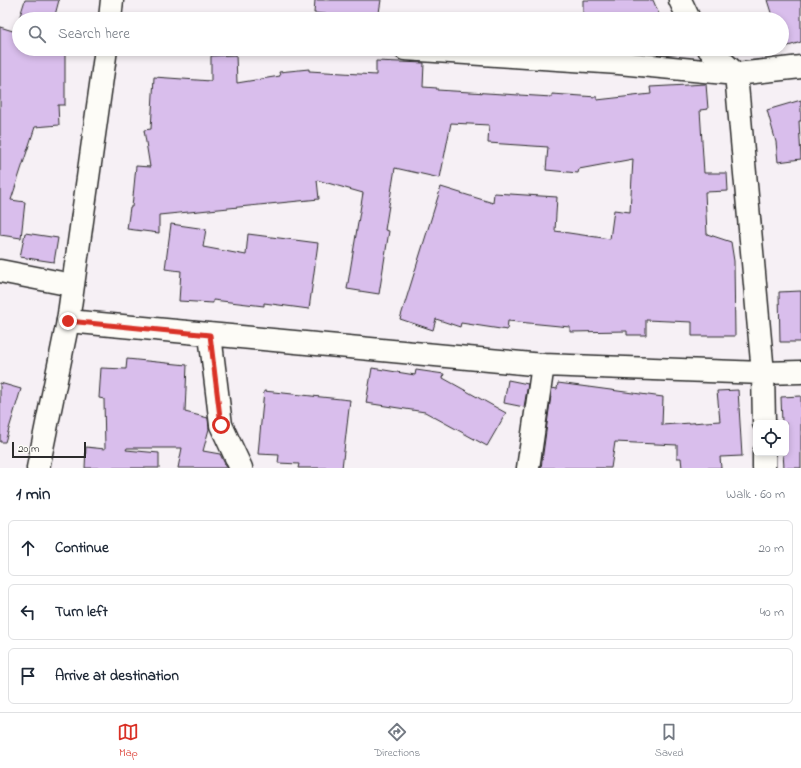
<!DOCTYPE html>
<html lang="en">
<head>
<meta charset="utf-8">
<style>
  body { margin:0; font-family:"Indie Flower",sans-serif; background:#f2f2f3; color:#1f2937 }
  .controls { position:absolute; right:12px; bottom:12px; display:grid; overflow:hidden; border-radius:6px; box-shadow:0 2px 6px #0003 }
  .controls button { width:36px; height:36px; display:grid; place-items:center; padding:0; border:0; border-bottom:1px solid #e0e1e3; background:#fff; color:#1f2937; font:20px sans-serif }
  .scale { position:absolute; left:12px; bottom:10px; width:74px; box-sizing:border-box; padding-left:4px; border:2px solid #2b2b2b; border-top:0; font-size:11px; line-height:14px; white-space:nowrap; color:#2b2b2b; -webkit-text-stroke:3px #fdfcf7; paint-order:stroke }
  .stop { position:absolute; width:12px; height:12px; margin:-9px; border:3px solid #d93025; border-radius:50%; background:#fff }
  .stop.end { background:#d93025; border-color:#fff; box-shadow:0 1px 4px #0008 }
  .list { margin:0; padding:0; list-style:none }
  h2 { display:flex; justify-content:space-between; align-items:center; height:52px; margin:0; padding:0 16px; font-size:17px }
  h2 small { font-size:13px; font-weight:400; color:#747a83 }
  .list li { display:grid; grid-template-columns:26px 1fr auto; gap:12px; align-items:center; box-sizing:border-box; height:56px; margin:0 8px 8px; padding:0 8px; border:1px solid #e0e1e3; border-radius:6px }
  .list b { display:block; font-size:15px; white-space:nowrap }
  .list em { font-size:13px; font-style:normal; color:#747a83 }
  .icon { flex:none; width:22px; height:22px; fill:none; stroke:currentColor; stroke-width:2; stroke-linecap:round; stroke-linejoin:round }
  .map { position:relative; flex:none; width:801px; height:468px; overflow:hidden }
  .search { position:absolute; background:#fff; box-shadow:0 2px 6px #0003; left:12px; right:12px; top:12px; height:44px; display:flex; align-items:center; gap:10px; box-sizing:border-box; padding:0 14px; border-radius:22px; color:#747a83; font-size:15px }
  .sheet { height:244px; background:#fff }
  nav { display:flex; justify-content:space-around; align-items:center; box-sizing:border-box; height:56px; border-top:1px solid #e0e1e3; background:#fff; font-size:11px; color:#747a83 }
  nav a { display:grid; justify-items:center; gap:2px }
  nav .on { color:#d93025 }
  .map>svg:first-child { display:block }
  .building { fill:#d9beec; stroke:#2b2b2b }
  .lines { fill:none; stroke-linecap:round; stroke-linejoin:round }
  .minor-casing { stroke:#2b2b2b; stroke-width:25 }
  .secondary-casing { stroke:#2b2b2b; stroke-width:25 }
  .minor { stroke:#fdfcf7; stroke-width:22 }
  .secondary { stroke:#fdfcf7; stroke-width:22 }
  .route { stroke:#d93025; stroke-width:5 }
</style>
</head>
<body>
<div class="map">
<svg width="801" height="468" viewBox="0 0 801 468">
  <rect width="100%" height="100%" fill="#f6f0f5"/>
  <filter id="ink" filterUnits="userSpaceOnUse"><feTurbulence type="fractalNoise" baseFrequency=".025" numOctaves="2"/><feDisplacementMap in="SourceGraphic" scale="8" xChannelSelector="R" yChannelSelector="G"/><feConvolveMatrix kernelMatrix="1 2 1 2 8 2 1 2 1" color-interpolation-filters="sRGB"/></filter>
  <g filter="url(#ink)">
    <path class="building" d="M 25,0 L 59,0 L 54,19 L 19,19 Z
      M 315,0 L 381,0 L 378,19 L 314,13 Z
      M 583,0 L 653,0 L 661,19 L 583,19 Z
      M 767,0 L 801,0 L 801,42 L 782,48 L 782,19 L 773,19 Z
      M 19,20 L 19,49 L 65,49 L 65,105 L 58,105 L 59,125 L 35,127 L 11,200 L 25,202 L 21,238 L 0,235 L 0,27 L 16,32 Z
      M 236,55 L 237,83 L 280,76 L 279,72 L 309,69 L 309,71 L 376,75 L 376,61 L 424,63 L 423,87 L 437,88 L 437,90 L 552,97 L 552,94 L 597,97 L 597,100 L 651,94 L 650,87 L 706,84 L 708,109 L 700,110 L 704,173 L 727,173 L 728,191 L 705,192 L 707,234 L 731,242 L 734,261 L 735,336 L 692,336 L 692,322 L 646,320 L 646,335 L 627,335 L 627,331 L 570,332 L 570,327 L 508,321 L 507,330 L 461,323 L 460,327 L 436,319 L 433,330 L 400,319 L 441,187 L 493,203 L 494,193 L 557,197 L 555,231 L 610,239 L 614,210 L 630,212 L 633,159 L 579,169 L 578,173 L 546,170 L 548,147 L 488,143 L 489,125 L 451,123 L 440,178 L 395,168 L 385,230 L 389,231 L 379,294 L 347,289 L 363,193 L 317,180 L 319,199 L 159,215 L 159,233 L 127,229 L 130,207 L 132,207 L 136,166 L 150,167 L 144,130 L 151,129 L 154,77 L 211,81 L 211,56 Z
      M 801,100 L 801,121 L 799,121 L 801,159 L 778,162 L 776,142 L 767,110 Z
      M 171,224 L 206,229 L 203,247 L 246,255 L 248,234 L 318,243 L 309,309 L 264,303 L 264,306 L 213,300 L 213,303 L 179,301 L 181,271 L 165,269 Z
      M 25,233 L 58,238 L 54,262 L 20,257 Z
      M 801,291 L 801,342 L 780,342 L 779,292 Z
      M 127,359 L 187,365 L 185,412 L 208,418 L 209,429 L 203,451 L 220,454 L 227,468 L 178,468 L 182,448 L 127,448 L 126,450 L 159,453 L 159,468 L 85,468 L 86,447 L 105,449 L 104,399 L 99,398 L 101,368 L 126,369 Z
      M 372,368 L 415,375 L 416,370 L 444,374 L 443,378 L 506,413 L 487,446 L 425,412 L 366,403 Z
      M 508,380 L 528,384 L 524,407 L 504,403 Z
      M 0,383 L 21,389 L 5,442 L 0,442 Z
      M 558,383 L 663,397 L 662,425 L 720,421 L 717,391 L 738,390 L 742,456 L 720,457 L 721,468 L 682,468 L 681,458 L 677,458 L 677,445 L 615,442 L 611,468 L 541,468 L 552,388 L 557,389 Z
      M 264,391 L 350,400 L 342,468 L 298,468 L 299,464 L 278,463 L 279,455 L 258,454 Z
      M 801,396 L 801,468 L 784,468 L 783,453 L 786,453 L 786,423 L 782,423 L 781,397 Z"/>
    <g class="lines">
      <defs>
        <path id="minor" d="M 680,0 L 689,19
          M 405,49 L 619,63 L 736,74 L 801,67
          M 709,49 L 736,74 L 763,373 L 764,423
          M 0,271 L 72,285
          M 68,321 L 543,365 L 763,373 L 801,372
          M 210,335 L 221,425 L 241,468
          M 764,453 L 764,468
          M 528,468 L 543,365"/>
        <path id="secondary" d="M 110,19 L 112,0
          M 38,468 L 68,321 L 106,49"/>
      </defs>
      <use href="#minor" class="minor-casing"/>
      <use href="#secondary" class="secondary-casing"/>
      <use href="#minor" class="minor"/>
      <use href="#secondary" class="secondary"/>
    </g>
  </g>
  <g class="lines" filter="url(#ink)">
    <path class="route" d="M 68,321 L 210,335 L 221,425"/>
  </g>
</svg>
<div class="controls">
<button><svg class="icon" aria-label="locate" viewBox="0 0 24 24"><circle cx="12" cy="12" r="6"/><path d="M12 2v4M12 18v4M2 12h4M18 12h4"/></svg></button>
</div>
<div class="scale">20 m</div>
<div class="stop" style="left:221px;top:425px"></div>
<div class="stop end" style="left:68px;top:321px"></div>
<div class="search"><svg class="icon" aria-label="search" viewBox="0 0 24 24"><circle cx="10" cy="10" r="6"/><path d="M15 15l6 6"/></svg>Search here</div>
</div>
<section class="sheet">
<h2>1 min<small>Walk · 60 m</small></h2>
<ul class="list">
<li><svg class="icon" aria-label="ahead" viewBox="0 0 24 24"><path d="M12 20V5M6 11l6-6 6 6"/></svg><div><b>Continue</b></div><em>20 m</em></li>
<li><svg class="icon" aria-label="left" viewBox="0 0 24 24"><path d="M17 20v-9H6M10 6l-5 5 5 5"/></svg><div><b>Turn left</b></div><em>40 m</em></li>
<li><svg class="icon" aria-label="arrive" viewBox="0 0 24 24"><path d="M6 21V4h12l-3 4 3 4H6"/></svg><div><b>Arrive at destination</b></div></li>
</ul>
</section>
<nav>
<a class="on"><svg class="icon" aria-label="map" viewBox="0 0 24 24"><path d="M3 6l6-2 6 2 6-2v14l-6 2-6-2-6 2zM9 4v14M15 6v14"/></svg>Map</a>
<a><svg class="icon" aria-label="directions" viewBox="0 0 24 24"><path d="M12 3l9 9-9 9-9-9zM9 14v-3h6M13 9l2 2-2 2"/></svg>Directions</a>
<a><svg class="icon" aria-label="saved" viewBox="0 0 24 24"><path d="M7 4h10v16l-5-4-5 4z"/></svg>Saved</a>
</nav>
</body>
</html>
